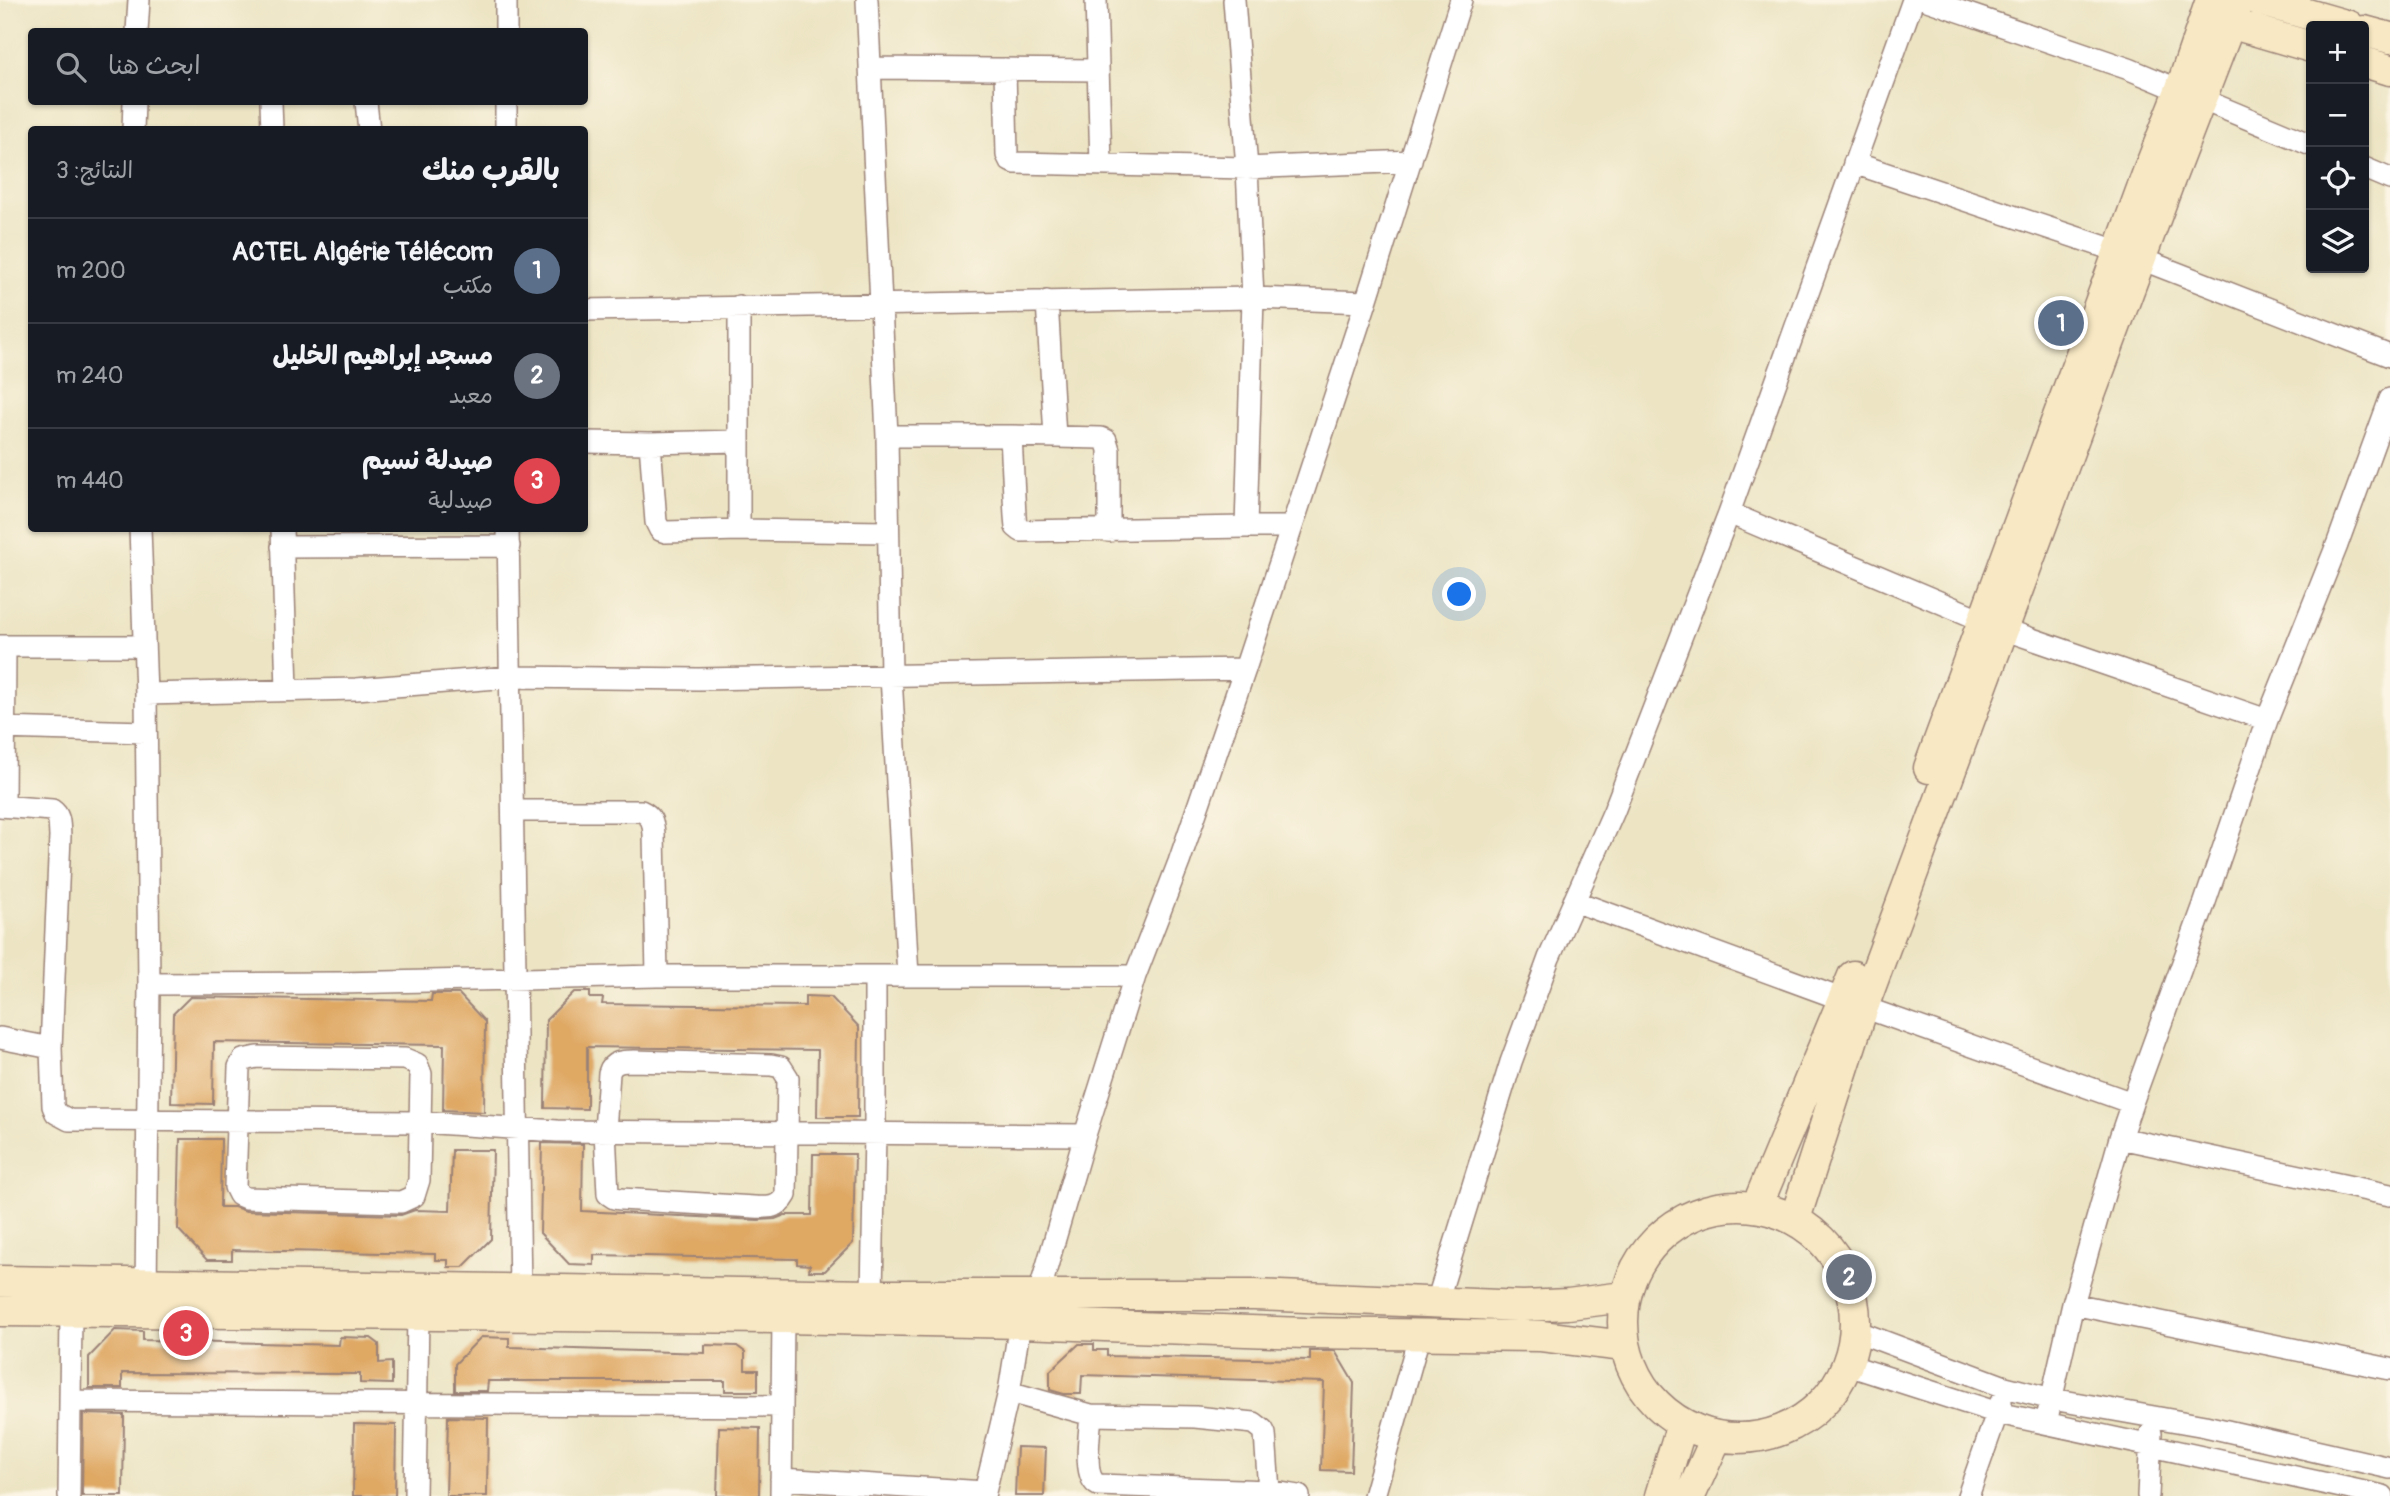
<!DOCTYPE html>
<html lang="ar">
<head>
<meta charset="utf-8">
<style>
  body { margin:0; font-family:Pangolin,"Playpen Sans Arabic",sans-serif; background:#20242c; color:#f1f3f6; direction:rtl }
  .controls { position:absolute; right:21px; top:21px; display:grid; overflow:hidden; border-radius:7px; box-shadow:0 2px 5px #0004 }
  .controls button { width:63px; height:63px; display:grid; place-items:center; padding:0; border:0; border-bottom:2px solid #363941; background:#171b24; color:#f1f3f6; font:35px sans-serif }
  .you { position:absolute; left:1460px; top:595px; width:24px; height:24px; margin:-18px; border:5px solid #fff; border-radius:50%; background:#1a73e8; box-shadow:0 0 0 10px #1a73e833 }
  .badge { display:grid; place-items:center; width:46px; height:46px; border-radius:50%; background:#2563eb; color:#fff; font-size:23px; font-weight:700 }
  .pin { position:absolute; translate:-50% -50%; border:4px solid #fff; box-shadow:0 2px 7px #0006 }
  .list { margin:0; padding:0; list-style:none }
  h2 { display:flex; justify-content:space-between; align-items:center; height:91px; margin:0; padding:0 28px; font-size:30px }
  h2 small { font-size:23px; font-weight:400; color:#9ea1a6 }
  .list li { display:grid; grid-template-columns:46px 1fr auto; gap:21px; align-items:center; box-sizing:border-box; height:105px; padding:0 28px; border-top:2px solid #363941 }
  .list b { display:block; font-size:26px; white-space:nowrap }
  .list p { margin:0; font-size:23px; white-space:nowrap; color:#9ea1a6 }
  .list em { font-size:23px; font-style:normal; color:#9ea1a6 }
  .icon { flex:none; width:38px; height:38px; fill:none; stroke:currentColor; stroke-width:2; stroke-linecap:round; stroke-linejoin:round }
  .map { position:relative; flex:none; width:2390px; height:1496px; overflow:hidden; direction:ltr }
  .search { position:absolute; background:#171b24; box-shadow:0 2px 5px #0004; left:28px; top:28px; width:560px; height:77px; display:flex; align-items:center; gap:18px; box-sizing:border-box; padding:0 24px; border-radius:7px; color:#9ea1a6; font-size:26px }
  .panel { position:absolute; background:#171b24; box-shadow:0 2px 5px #0004; left:28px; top:126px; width:560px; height:406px; border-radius:7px; direction:rtl }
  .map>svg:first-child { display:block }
  .building { fill:#dfa863 }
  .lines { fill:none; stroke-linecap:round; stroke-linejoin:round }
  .street-casing { stroke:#9b8277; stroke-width:24 }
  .secondary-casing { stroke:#9b8277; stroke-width:33 }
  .street { stroke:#fff; stroke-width:21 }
  .secondary { stroke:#f8e8c3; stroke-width:30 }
</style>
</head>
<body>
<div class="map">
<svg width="2390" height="1496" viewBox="0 0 2390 1496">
  <rect width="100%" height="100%" fill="#fcf5e5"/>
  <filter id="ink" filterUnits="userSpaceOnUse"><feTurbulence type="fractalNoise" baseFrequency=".0143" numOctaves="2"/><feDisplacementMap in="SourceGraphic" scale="14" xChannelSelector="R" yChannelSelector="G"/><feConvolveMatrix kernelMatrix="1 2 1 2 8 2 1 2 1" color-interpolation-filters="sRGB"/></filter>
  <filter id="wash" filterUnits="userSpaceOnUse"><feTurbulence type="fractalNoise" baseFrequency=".00686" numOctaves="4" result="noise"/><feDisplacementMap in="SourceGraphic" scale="28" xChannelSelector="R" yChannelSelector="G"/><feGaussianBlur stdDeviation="1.57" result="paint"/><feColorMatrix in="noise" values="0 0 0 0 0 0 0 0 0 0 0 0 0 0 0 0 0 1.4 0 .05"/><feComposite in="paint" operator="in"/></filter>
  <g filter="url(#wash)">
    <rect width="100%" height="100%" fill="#ece4c3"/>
    <g id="blocks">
      <path class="building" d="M 574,992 L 590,992 L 590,998 L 603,998 L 602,1004 L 805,1006 L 805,996 L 831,997 L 859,1027 L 858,1117 L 817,1117 L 818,1050 L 587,1047 L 587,1109 L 545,1108 L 546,1020 Z
        M 432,994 L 459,994 L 485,1022 L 484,1112 L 443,1110 L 444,1045 L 214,1042 L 213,1104 L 171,1103 L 173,1014 L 190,997 L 431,1001 Z
        M 180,1139 L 221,1139 L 220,1207 L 234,1207 L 246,1211 L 401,1215 L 415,1210 L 450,1211 L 452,1150 L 493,1150 L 491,1239 L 463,1267 L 448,1267 L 448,1260 L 435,1260 L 435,1254 L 232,1250 L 232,1260 L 207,1260 L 178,1229 Z
        M 542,1143 L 583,1144 L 582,1211 L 758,1220 L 775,1219 L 785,1215 L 812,1215 L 813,1154 L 855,1154 L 853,1243 L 825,1271 L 809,1271 L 810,1265 L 797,1264 L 797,1259 L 594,1255 L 594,1265 L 569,1264 L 540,1233 Z
        M 115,1330 L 143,1331 L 143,1340 L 339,1345 L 340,1337 L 371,1338 L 379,1344 L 379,1363 L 392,1362 L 392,1384 L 360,1383 L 360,1374 L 122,1373 L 122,1388 L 89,1388 L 89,1357 Z
        M 481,1337 L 509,1338 L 509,1347 L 705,1353 L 705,1345 L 737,1346 L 745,1352 L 745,1370 L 758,1370 L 758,1391 L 725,1391 L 725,1381 L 488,1381 L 487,1391 L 455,1391 L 455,1364 Z
        M 1079,1344 L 1094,1344 L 1094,1350 L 1107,1350 L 1107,1356 L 1310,1360 L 1310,1351 L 1335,1351 L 1354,1383 L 1351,1471 L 1321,1470 L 1324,1382 L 1082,1375 L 1081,1394 L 1064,1394 L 1050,1390 L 1050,1371 Z
        M 83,1414 L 124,1415 L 123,1496 L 82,1496 Z
        M 448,1417 L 488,1418 L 487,1496 L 446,1496 Z
        M 354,1424 L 396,1425 L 395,1496 L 353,1496 Z
        M 719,1427 L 760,1428 L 759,1496 L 717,1496 Z
        M 1017,1447 L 1046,1448 L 1044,1496 L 1015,1496 Z"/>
    </g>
  </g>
  <g filter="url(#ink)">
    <use href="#blocks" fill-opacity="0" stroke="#9b8277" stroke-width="2"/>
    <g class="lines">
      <defs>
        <path id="street" d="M 867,0 L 887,436 L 891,676 L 908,976
          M 1096,0 L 1101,164
          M 1927,0 L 2129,69 L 2311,145
          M 137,32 L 139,0
          M 506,32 L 506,0
          M 871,68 L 1098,70
          M 1005,69 L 1007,155 L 1010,161 L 1016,163 L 1247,168 L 1411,161
          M 271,102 L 272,130
          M 366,102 L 369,130
          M 506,102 L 506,130
          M 133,130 L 134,102
          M 1854,163 L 2141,259 L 2390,356
          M 2364,168 L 2390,179
          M 1047,301 L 1055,437
          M 584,310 L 1253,298 L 1366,302
          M 887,436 L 1011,436 L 1015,516 L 1016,527 L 1021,531 L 1246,527 L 1253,298 L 1247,168 L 1234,0
          M 1011,436 L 1101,438 L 1106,440 L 1109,450 L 1109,531
          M 584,442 L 650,443 L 656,522 L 660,530 L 666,532 L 739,530 L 888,532
          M 650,443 L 739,441
          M 1729,513 L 2003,629 L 2267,720
          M 1246,527 L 1292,527
          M 140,528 L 146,694 L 149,984 L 146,1296
          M 282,528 L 287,690
          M 508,528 L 520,1290
          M 739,530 L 739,306
          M 282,547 L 509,546
          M 0,646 L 144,646
          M 146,694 L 356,689 L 510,677 L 699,679 L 1245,669
          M 0,728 L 146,732
          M 0,806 L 52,810 C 61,816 59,826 60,836 L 51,1048 L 0,1038
          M 4,806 L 5,646
          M 513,811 L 641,811 C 652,816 653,822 654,834 L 657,976
          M 1574,901 L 1863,1007 L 2132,1103 L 2120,1138
          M 149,984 L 340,983 L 657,976 L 1135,976
          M 51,1048 L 53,1106 L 56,1113 L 69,1120 L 420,1122 L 557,1131 L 1085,1135
          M 257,1057 L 405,1059 L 417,1064 L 421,1074 L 419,1180 L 414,1196 L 401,1202 L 246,1198 L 239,1195 L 235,1187 L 239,1067 L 243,1060 Z
          M 634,1061 L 771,1065 L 781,1067 L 788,1078 L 786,1195 C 779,1208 768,1208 754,1207 L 621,1199 L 614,1198 L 608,1194 L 605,1131 L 609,1073 C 612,1061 623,1061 634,1061 Z
          M 2132,1103 L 2205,902 L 2267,720 L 2337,545 L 2390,399
          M 872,1295 L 875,1132 L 875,977
          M 1038,1297 L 1085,1135 L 1135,976 L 1179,862 L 1245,669 L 1366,302 L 1461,0
          M 1437,1302 L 1511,1062 L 1549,958 L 1614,811 L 1729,513 L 1913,0
          M 2073,1304 L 2390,1369
          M 1856,1331 L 2005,1387 L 2052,1399 L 2205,1426 L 2390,1468
          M 1848,1365 L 1998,1413 L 2383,1496
          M 1009,1392 L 1091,1415 L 1195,1417 L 1254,1423 L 1263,1430 L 1265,1434 L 1269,1491
          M 70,1401 L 782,1406
          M 1091,1415 C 1090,1432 1082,1477 1098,1485 L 1269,1491 L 1299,1496
          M 2046,1423 L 2073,1304 L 2120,1138 L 2390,1195
          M 781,1479 L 985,1492
          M 69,1496 L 71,1312
          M 415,1496 L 418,1315
          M 781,1496 L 783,1318
          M 984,1496 L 1009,1392 L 1020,1323
          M 1374,1496 L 1420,1333
          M 1968,1496 L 2001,1402
          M 2148,1496 L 2151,1433"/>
        <path id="secondary" d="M 2258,0 L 2349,26
          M 2213,18 L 2311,47
          M 2364,31 L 2390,38
          M 2364,62 L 2390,70
          M 1929,768 L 2148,172 L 2180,91 L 2211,0
          M1623 1322a116 116 0 1 1 232 0a116 116 0 1 1-232 0Z
          M 1757,1206 L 1853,976
          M 1795,1219 L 1863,1007 L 2170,179 L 2239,0
          M 0,1281 L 872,1295 L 1254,1295 L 1523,1306 L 1568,1304 L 1624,1297
          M 0,1311 L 783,1318 L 1020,1323 L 1305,1333 L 1541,1336 L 1624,1346
          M 1660,1496 L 1682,1424
          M 1690,1496 L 1717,1436"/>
      </defs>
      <use href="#street" class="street-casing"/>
      <use href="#secondary" class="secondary-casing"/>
      <use href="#street" class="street"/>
      <use href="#secondary" class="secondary"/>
    </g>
  </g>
</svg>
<div class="controls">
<button>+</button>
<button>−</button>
<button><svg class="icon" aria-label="locate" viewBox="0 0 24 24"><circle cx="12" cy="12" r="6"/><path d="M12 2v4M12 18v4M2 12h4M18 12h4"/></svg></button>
<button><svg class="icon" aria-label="layers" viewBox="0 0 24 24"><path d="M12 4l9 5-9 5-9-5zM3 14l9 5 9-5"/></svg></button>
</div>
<div class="you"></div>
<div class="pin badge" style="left:2061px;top:323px;background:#5c6f8a">1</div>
<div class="pin badge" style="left:1849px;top:1277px;background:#6b7280">2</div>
<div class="pin badge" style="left:186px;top:1333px;background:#e0444e">3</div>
<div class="search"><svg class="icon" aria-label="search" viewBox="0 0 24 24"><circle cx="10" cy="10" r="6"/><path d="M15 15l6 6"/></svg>ابحث هنا</div>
<section class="panel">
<h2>بالقرب منك<small>النتائج: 3</small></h2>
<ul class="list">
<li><span class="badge" style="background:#5c6f8a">1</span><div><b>ACTEL Algérie Télécom</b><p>مكتب</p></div><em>200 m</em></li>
<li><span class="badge" style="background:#6b7280">2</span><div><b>مسجد إبراهيم الخليل</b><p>معبد</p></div><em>240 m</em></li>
<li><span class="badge" style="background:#e0444e">3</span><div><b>صيدلة نسيم</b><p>صيدلية</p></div><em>440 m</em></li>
</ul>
</section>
</div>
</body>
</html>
